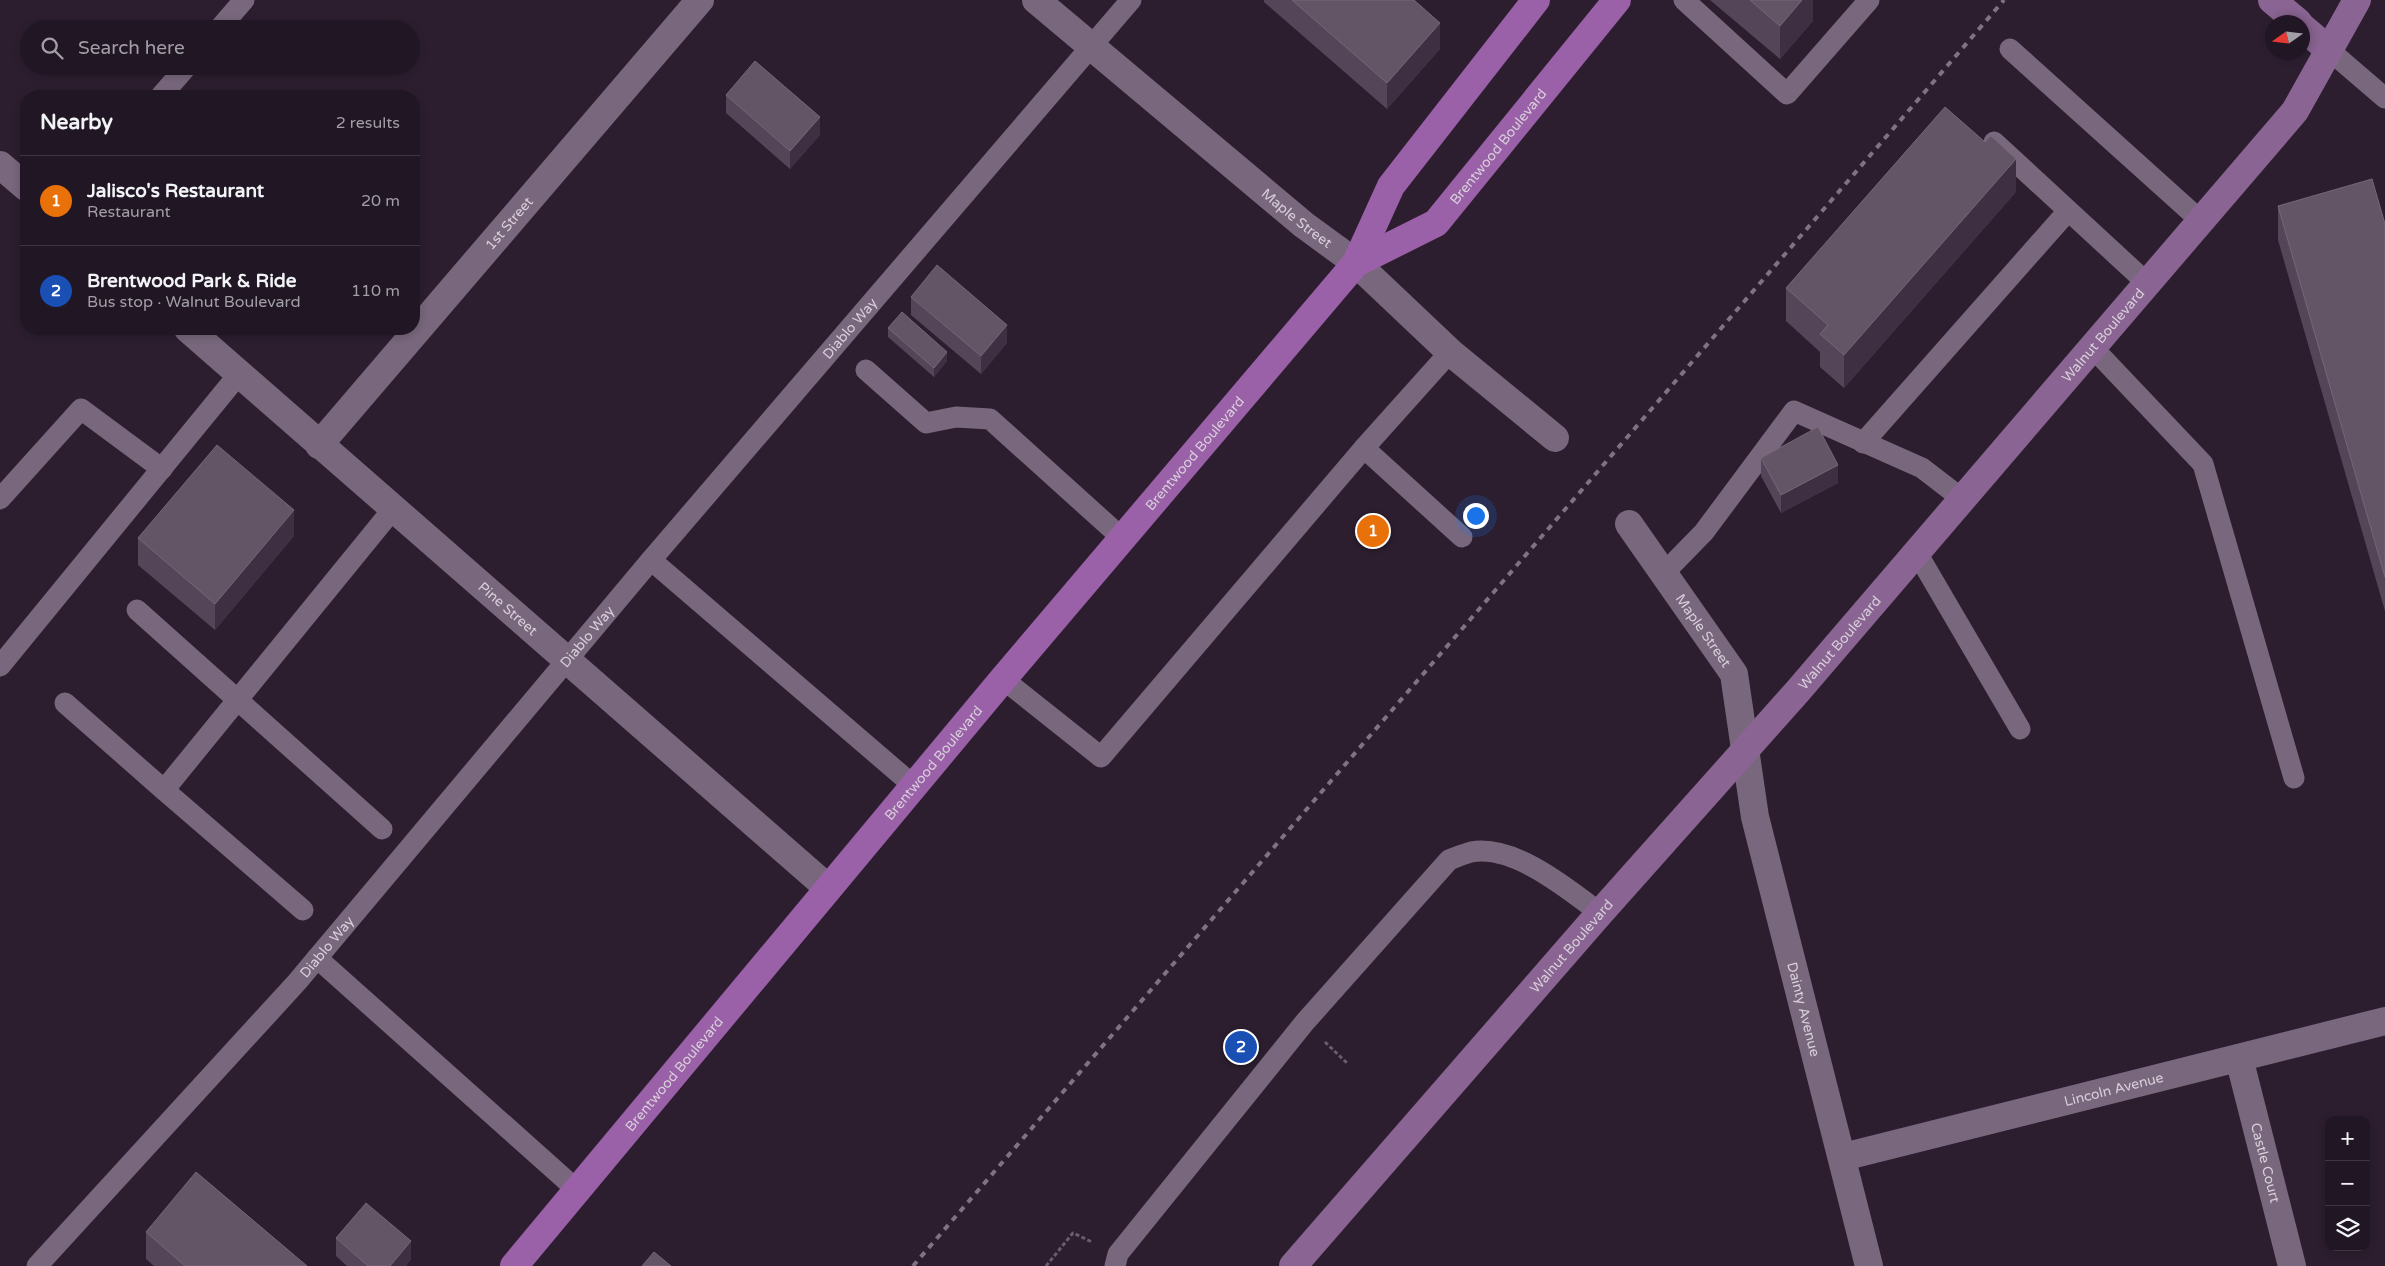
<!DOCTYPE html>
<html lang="en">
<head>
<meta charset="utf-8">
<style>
  body { margin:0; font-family:"Varela Round",sans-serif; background:#2d2330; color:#f1f3f6 }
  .controls { position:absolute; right:15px; bottom:15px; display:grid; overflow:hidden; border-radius:10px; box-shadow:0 2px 8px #0003 }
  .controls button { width:45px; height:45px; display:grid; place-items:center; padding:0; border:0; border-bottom:1px solid #3e3541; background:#211623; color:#f1f3f6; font:25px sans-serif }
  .compass { position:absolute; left:2265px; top:15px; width:45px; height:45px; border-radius:50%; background:#211623; box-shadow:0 2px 8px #0003; rotate:256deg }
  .you { position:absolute; left:1475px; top:515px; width:18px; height:18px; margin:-12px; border:4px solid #fff; border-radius:50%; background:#1a73e8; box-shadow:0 0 0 8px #1a73e833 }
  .badge { display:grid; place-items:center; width:32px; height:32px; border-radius:50%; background:#73d25d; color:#fff; font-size:16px; font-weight:700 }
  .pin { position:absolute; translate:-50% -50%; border:2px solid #fff; box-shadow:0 1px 5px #0006 }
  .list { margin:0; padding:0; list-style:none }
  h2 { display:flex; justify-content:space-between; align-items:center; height:65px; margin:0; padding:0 20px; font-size:21px }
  h2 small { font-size:16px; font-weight:400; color:#a29fa6 }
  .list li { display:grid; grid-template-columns:32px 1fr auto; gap:15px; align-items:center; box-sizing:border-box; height:90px; padding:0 20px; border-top:1px solid #3e3541 }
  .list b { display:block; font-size:19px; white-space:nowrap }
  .list p { margin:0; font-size:16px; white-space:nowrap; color:#a29fa6 }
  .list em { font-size:16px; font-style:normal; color:#a29fa6 }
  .icon { flex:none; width:28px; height:28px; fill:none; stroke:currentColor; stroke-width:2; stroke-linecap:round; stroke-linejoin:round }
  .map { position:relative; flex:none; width:2385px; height:1266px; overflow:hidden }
  .search { position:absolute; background:#211623; box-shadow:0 2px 8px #0003; left:20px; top:20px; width:400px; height:55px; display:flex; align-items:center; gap:12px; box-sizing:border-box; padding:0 18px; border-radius:28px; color:#a29fa6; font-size:19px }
  .panel { position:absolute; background:#211623; box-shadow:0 2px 8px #0003; left:20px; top:90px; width:400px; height:245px; border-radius:20px }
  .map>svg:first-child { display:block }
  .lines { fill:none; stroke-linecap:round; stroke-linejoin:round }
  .path { stroke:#6a5e6d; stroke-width:3; stroke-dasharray:4 2.5; stroke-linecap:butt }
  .lane { stroke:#79687d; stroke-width:21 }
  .street { stroke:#79687d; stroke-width:28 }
  .secondary { stroke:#8a6492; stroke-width:28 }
  .primary { stroke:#9a60a8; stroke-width:28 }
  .rail { stroke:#7e7381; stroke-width:4; stroke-dasharray:6 6; stroke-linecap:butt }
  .wall { fill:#554558 }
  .shaded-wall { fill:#3f2f42 }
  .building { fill:#635466; stroke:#756778 }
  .labels { text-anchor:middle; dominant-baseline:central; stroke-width:4.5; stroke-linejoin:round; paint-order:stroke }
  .street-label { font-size:14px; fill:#d8cfda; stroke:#110b12 }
</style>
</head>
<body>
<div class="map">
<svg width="2385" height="1266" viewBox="0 0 2385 1266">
  <rect width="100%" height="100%" fill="#2c1e2f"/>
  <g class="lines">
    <path class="path" d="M 1325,1042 L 1348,1064
      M 1046,1266 L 1073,1233 L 1092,1242"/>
    <g class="lane">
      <path d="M 1684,0 L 1787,94 L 1869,0"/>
      <path d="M 219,29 L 244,0"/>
      <path d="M 2010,49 L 2201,221"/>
      <path d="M 2329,50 L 2385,98"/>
      <path d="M 161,96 L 187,66"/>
      <path d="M 1994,142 L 2148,284"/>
      <path d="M 2092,347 L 2203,464 L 2294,778"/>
      <path d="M 866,370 L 926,423 L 956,417 L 990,419 L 1122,538"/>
      <path d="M 1863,443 L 2068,211"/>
      <path d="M 1364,448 L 1462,537"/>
      <path d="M 0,499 L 81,409 L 162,469"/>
      <path d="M 1917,553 L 2020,729"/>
      <path d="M 651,560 L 914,786"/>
      <path d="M 1664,573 L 1704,532 L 1794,411 L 1922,468 L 1961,498"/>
      <path d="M 137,610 L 382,829"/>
      <path d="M 0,666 L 239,374"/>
      <path d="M 1003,679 L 1101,757 L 1364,448 L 1450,352"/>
      <path d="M 65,703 L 164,790 L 393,509"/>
      <path d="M 164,790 L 303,910"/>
      <path d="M 317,958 L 577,1190"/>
      <path id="s1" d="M 37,1266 L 297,982 L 651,560 L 1131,0"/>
      <path d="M 1115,1266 L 1118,1254 L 1305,1022 L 1449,860 C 1456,857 1464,854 1471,852 C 1514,844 1568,889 1600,913"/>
    </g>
    <g class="street">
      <path id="s2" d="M 1036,0 L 1304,225 L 1356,263 L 1450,352 L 1555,438"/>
      <path d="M 0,165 L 26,187"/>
      <path id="s3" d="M 188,329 L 828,888"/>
      <path id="s4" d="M 319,445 L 700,0"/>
      <path id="s5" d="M 1629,524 L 1734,674 L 1755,817 L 1869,1266"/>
      <path id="s6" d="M 2239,1058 L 2292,1266"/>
      <path id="s7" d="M 1843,1157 L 2385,1021"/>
    </g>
    <g class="secondary">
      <path d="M 2272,0 L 2298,22"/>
      <path d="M 2302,27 L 2329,50"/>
      <path id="s8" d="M 1293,1266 L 1600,913 L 1797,692 L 2295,111 L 2357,0"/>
    </g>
    <g class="primary">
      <path id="s9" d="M 1356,263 L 1436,223 L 1617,0"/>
      <path id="s10" d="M 514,1266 L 1003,679 L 1356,263 L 1391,186 L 1536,0"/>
    </g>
    <path class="rail" d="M 913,1266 L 2004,0"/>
  </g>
  <path class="wall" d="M 1264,0 L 1414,0 L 1440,49 L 1387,109 L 1264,2 Z
    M 1710,0 L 1813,0 L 1813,21 L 1780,59 Z
    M 726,95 L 820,135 L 790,169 L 726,113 Z
    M 2016,192 L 1844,388 L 1820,367 L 1820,352 L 1786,321 L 1786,288 Z
    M 2278,206 L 2385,224 L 2385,611 L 2278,240 Z
    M 911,297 L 1007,343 L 981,374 L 911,315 Z
    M 888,328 L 947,361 L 934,377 L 888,337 Z
    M 1761,458 L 1838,483 L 1781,513 L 1761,476 Z
    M 294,536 L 215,630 L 138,565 L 138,538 Z
    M 146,1232 L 307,1266 L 154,1266 L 146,1259 Z
    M 336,1238 L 411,1259 L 406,1266 L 347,1266 L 336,1256 Z"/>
  <path class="shaded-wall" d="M 1802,0 L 1813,0 L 1813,21 L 1780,59 L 1780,26 Z
    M 1440,23 L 1440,49 L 1387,109 L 1387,83 Z
    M 820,117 L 820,135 L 790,169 L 790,151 Z
    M 2016,159 L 2016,192 L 1844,388 L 1844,355 Z
    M 1007,325 L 1007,343 L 981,374 L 981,356 Z
    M 947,352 L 947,361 L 934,377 L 934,368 Z
    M 1838,465 L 1838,483 L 1781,513 L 1781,495 Z
    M 294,510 L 294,536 L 215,630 L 215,604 Z
    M 411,1241 L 411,1259 L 406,1266 L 390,1266 Z"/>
  <path class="building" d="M 1292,0 L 1414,0 L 1440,23 L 1387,83 Z
    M 1750,0 L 1802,0 L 1780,26 Z
    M 755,61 L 820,117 L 790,151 L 726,95 Z
    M 1945,107 L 1985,142 L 1991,136 L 2016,159 L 1844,355 L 1820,334 L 1828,325 L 1786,288 Z
    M 2372,179 L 2385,224 L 2385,577 L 2278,206 Z
    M 937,265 L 1007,325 L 981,356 L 911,297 Z
    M 902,312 L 947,352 L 934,368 L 888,328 Z
    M 1818,427 L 1838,465 L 1781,495 L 1761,458 Z
    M 217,445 L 294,510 L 215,604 L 138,538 Z
    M 196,1172 L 307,1266 L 185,1266 L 146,1232 Z
    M 366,1203 L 411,1241 L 390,1266 L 368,1266 L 336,1238 Z
    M 654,1252 L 671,1266 L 642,1266 Z"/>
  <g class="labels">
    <g class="street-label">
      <text stroke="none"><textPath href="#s9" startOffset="188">Brentwood Boulevard</textPath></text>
      <text stroke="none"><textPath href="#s2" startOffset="340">Maple Street</textPath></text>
      <text stroke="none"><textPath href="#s4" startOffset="292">1st Street</textPath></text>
      <text stroke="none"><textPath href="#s1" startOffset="1241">Diablo Way</textPath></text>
      <text stroke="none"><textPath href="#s8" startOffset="1234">Walnut Boulevard</textPath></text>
      <text stroke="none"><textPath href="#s10" startOffset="1060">Brentwood Boulevard</textPath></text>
      <text stroke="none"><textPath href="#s3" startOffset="425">Pine Street</textPath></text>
      <text stroke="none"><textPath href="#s5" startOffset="130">Maple Street</textPath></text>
      <text stroke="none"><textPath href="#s1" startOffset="836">Diablo Way</textPath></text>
      <text stroke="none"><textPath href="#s8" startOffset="829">Walnut Boulevard</textPath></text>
      <text stroke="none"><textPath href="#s10" startOffset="655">Brentwood Boulevard</textPath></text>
      <text stroke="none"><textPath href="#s1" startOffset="431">Diablo Way</textPath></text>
      <text stroke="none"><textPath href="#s8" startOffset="424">Walnut Boulevard</textPath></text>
      <text stroke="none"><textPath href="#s5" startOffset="526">Dainty Avenue</textPath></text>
      <text stroke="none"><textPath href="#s10" startOffset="250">Brentwood Boulevard</textPath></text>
      <text stroke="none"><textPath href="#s7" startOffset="279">Lincoln Avenue</textPath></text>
      <text stroke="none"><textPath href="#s6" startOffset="108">Castle Court</textPath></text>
    </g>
  </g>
</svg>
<div class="controls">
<button>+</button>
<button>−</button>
<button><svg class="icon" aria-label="layers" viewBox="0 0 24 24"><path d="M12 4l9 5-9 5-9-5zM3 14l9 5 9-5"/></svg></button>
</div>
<svg class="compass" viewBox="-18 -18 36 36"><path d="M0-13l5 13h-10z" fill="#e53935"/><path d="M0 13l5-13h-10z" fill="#a29fa6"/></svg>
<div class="you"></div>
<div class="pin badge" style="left:1373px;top:531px;background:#e8710a">1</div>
<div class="pin badge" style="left:1241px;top:1047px;background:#1a4fb4">2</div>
<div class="search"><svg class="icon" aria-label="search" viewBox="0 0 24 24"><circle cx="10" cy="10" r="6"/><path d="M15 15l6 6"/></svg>Search here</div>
<section class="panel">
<h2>Nearby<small>2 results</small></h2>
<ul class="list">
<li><span class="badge" style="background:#e8710a">1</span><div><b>Jalisco's Restaurant</b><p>Restaurant</p></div><em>20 m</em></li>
<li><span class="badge" style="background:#1a4fb4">2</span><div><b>Brentwood Park &amp; Ride</b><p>Bus stop · Walnut Boulevard</p></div><em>110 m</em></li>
</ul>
</section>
</div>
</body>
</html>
